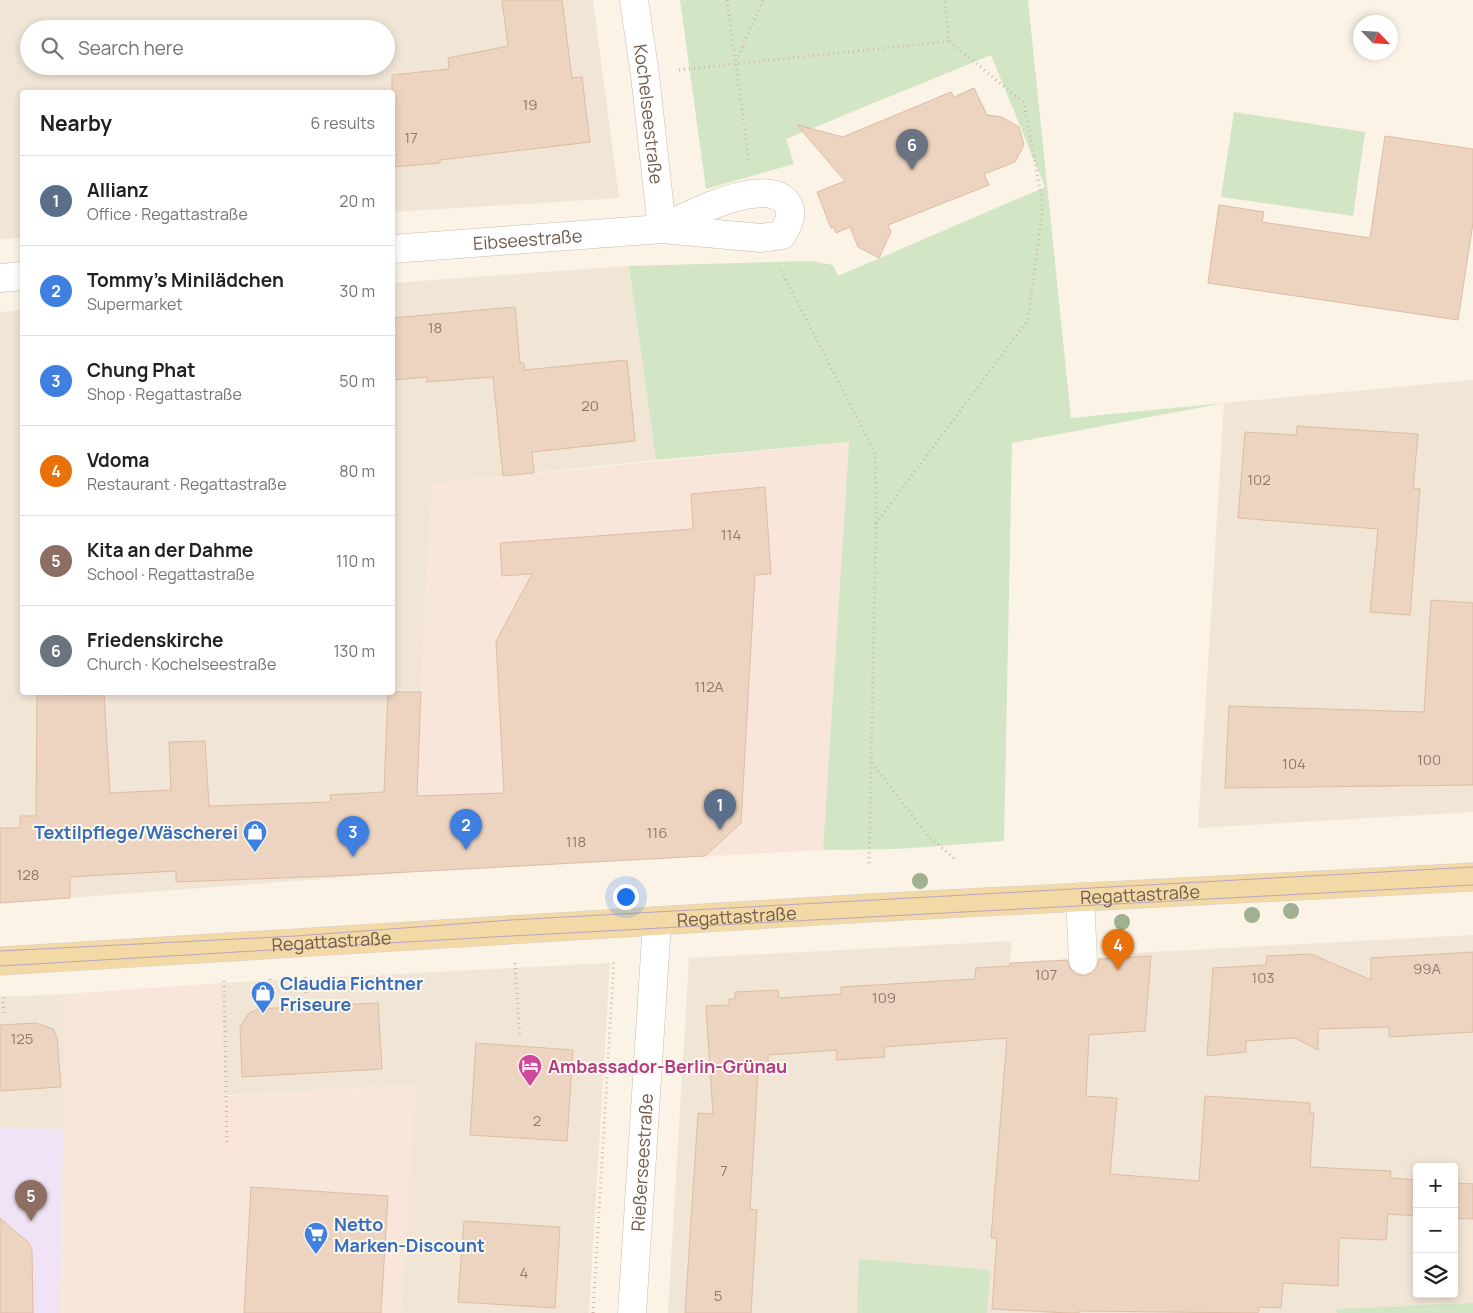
<!DOCTYPE html>
<html lang="en">
<head>
<meta charset="utf-8">
<style>
  body { margin:0; font-family:Manrope,sans-serif; background:#f6f6f6; color:#202124 }
  .controls { position:absolute; right:15px; bottom:15px; display:grid; overflow:hidden; border-radius:5px; box-shadow:0 2px 8px #0003 }
  .controls button { width:45px; height:45px; display:grid; place-items:center; padding:0; border:0; border-bottom:1px solid #e0e0e0; background:#fff; color:#202124; font:25px sans-serif }
  .compass { position:absolute; left:1353px; top:15px; width:45px; height:45px; border-radius:50%; background:#fff; box-shadow:0 2px 8px #0003; rotate:115deg }
  .you { position:absolute; left:625px; top:896px; width:18px; height:18px; margin:-12px; border:4px solid #fff; border-radius:50%; background:#1a73e8; box-shadow:0 0 0 8px #1a73e833 }
  .badge { display:grid; place-items:center; width:32px; height:32px; border-radius:50%; background:#0f766e; color:#fff; font-size:16px; font-weight:700 }
  .pin { position:absolute; translate:-50% -41px; filter:drop-shadow(0 1px 2px #0008) }
  .pin::after { content:''; position:absolute; top:26px; width:18px; height:15px; background:inherit; clip-path:polygon(0 0,100% 0,50% 100%) }
  .list { margin:0; padding:0; list-style:none }
  h2 { display:flex; justify-content:space-between; align-items:center; height:65px; margin:0; padding:0 20px; font-size:21px }
  h2 small { font-size:16px; font-weight:400; color:#757577 }
  .list li { display:grid; grid-template-columns:32px 1fr auto; gap:15px; align-items:center; box-sizing:border-box; height:90px; padding:0 20px; border-top:1px solid #e0e0e0 }
  .list b { display:block; font-size:19px; white-space:nowrap }
  .list p { margin:0; font-size:16px; white-space:nowrap; color:#757577 }
  .list em { font-size:16px; font-style:normal; color:#757577 }
  .icon { flex:none; width:28px; height:28px; fill:none; stroke:currentColor; stroke-width:2; stroke-linecap:round; stroke-linejoin:round }
  .map { position:relative; flex:none; width:1473px; height:1313px; overflow:hidden }
  .search { position:absolute; background:#fff; box-shadow:0 2px 8px #0003; left:20px; top:20px; width:375px; height:55px; display:flex; align-items:center; gap:12px; box-sizing:border-box; padding:0 18px; border-radius:28px; color:#757577; font-size:19px }
  .panel { position:absolute; background:#fff; box-shadow:0 2px 8px #0003; left:20px; top:90px; width:375px; height:605px; border-radius:5px }
  .map>svg:first-child { display:block }
  .residential { fill:#f1e5d6; fill-rule:evenodd }
  .commercial { fill:#f9e6db }
  .education { fill:#f0e3f6 }
  .green { fill:#d2e6c6 }
  .building { fill:#edd4c1; stroke:#ddbca3 }
  .lines { fill:none; stroke-linecap:round; stroke-linejoin:round }
  .minor-casing { stroke:#cbbcae; stroke-width:29 }
  .major-casing { stroke:#d7d1cd; stroke-width:29 }
  .path { stroke:#d1b8a4; stroke-width:3; stroke-dasharray:1 4; stroke-linecap:butt }
  .minor { stroke:#fff; stroke-width:28 }
  .major { stroke:#f2d9a6; stroke-width:28 }
  .tram { stroke:#b7a6c2; stroke-width:1 }
  .tree { fill:#a0b090 }
  .labels { text-anchor:middle; dominant-baseline:central; stroke-width:4; stroke-linejoin:round; paint-order:stroke }
  .number-label { font-size:15px; fill:#907a6b }
  .street-label { font-size:18px; fill:#715c4e; stroke:#fdf7ec }
  .shop-label { font-size:18px; font-weight:bold; fill:#366cbe; stroke:#fdf7ec; text-anchor:start }
  .hotel-label { font-size:18px; font-weight:bold; fill:#b23c85; stroke:#fdf7ec; text-anchor:start }
</style>
</head>
<body>
<div class="map">
<svg width="1473" height="1313" viewBox="0 0 1473 1313">
  <rect width="100%" height="100%" fill="#faf3e6"/>
  <path class="residential" d="M 0,0 L 593,0 L 619,198 L 393,212 L 392,92 L 22,92 L 22,238 L 0,239 ZM 29,29 L 386,29 L 386,66 L 29,66 Z
    M 629,266 L 656,460 L 432,484 L 422,671 L 415,872 L 0,903 L 0,312 L 22,310 L 22,692 L 392,692 L 393,283 Z
    M 1473,380 L 1473,812 L 1198,828 L 1224,403 Z
    M 1473,935 L 1473,1313 L 668,1313 L 689,958 L 1012,941 L 1010,963 L 1133,957 L 1133,953 ZM 1417,1167 L 1454,1167 L 1454,1294 L 1417,1294 Z
    M 610,963 L 589,1313 L 401,1313 L 415,1085 L 217,1096 L 220,983 Z
    M 65,994 L 63,1129 L 0,1128 L 0,997 Z"/>
  <path class="commercial" d="M 849,442 L 823,850 L 415,872 L 422,671 L 432,484 Z
    M 220,983 L 226,1096 L 416,1085 L 401,1313 L 60,1313 L 65,994 Z"/>
  <path class="education" d="M 0,1128 L 63,1129 L 60,1313 L 0,1313 Z"/>
  <path class="green" d="M 680,0 L 1028,0 L 1071,418 L 1224,403 L 1012,443 L 1004,841 L 898,849 L 823,850 L 849,442 L 656,460 L 629,266 L 812,261 L 833,265 L 838,276 L 1045,187 L 991,55 L 786,139 L 794,164 L 706,189 Z
    M 1234,112 L 1365,132 L 1353,216 L 1221,197 Z
    M 859,1259 L 990,1270 L 987,1313 L 857,1313 Z
    M 1473,1303 L 1473,1313 L 1337,1313 L 1337,1309 Z"/>
  <path class="building" d="M 502,0 L 562,0 L 572,78 L 582,77 L 590,142 L 440,160 L 440,163 L 392,167 L 392,75 L 449,69 L 448,58 L 508,46 Z
    M 974,88 L 987,115 L 1002,117 L 1019,127 L 1024,145 L 1015,162 L 984,174 L 989,185 L 888,225 L 891,232 L 879,258 L 858,247 L 850,227 L 836,233 L 834,227 L 831,228 L 817,192 L 845,181 L 797,125 L 843,137 L 951,92 L 954,97 Z
    M 1385,136 L 1473,149 L 1473,223 L 1458,320 L 1208,283 L 1219,205 L 1264,212 L 1262,222 L 1370,238 Z
    M 515,307 L 520,363 L 524,363 L 524,370 L 627,360 L 635,441 L 532,452 L 534,473 L 503,476 L 493,377 L 427,382 L 427,377 L 392,380 L 392,318 Z
    M 1297,426 L 1418,434 L 1413,488 L 1420,489 L 1410,615 L 1370,612 L 1378,529 L 1238,518 L 1245,432 L 1296,435 Z
    M 765,487 L 771,574 L 755,575 L 741,823 L 705,856 L 334,876 L 176,882 L 176,871 L 70,877 L 70,898 L 0,903 L 0,828 L 20,828 L 20,816 L 36,816 L 37,692 L 68,692 L 68,695 L 104,694 L 110,793 L 171,790 L 169,742 L 205,741 L 209,806 L 331,802 L 330,795 L 384,792 L 388,692 L 421,692 L 417,796 L 504,793 L 496,641 L 532,574 L 502,576 L 500,543 L 693,529 L 691,494 Z
    M 1431,600 L 1473,603 L 1473,785 L 1225,788 L 1229,706 L 1424,712 Z
    M 1473,952 L 1473,1032 L 1389,1037 L 1389,1027 L 1318,1029 L 1318,1050 L 1295,1038 L 1246,1041 L 1246,1052 L 1207,1056 L 1213,968 L 1266,965 L 1267,956 L 1311,954 L 1371,980 L 1371,958 Z
    M 1151,956 L 1145,1031 L 1089,1035 L 1086,1096 L 1117,1098 L 1110,1174 L 1199,1181 L 1205,1096 L 1310,1103 L 1310,1113 L 1314,1113 L 1310,1167 L 1391,1171 L 1390,1178 L 1417,1180 L 1417,1216 L 1388,1214 L 1386,1240 L 1339,1238 L 1338,1286 L 1283,1283 L 1281,1308 L 1259,1307 L 1258,1313 L 1079,1311 L 1079,1313 L 1068,1313 L 992,1309 L 997,1238 L 991,1238 L 1007,1038 L 884,1047 L 885,1057 L 836,1060 L 837,1050 L 768,1055 L 769,1072 L 758,1072 L 750,1209 L 757,1210 L 751,1313 L 685,1313 L 698,1113 L 713,1114 L 706,1006 L 729,1005 L 729,999 L 735,999 L 735,992 L 778,990 L 779,998 L 841,994 L 841,987 L 975,979 L 976,968 L 1010,966 L 1010,963 L 1067,960 L 1070,968 L 1075,974 L 1084,976 L 1092,973 L 1097,968 L 1099,959 Z
    M 378,1003 L 382,1069 L 242,1077 L 240,1027 L 248,1014 L 257,1009 Z
    M 36,1023 L 53,1029 L 57,1038 L 61,1087 L 0,1091 L 0,1025 Z
    M 476,1043 L 573,1050 L 567,1141 L 470,1135 Z
    M 1454,1183 L 1473,1184 L 1473,1219 L 1454,1218 Z
    M 251,1187 L 388,1196 L 381,1313 L 244,1313 Z
    M 0,1218 L 29,1243 L 32,1250 L 33,1313 L 0,1313 Z
    M 464,1221 L 560,1227 L 555,1308 L 458,1302 Z"/>
  <g class="lines">
    <defs>
      <g id="minor">
        <path id="s1" d="M 634,0 L 645,75 L 662,229"/>
        <path id="s2" d="M 392,249 L 662,229 L 761,238 L 782,235 C 788,225 794,213 787,203 C 765,175 688,215 662,229"/>
        <path d="M 0,278 L 22,276"/>
        <path d="M 1080,897 L 1083,960"/>
        <path id="s3" d="M 632,1313 L 657,922"/>
      </g>
      <g id="major">
        <path id="s4" d="M 0,961 L 868,908 L 1473,877"/>
      </g>
    </defs>
    <use href="#minor" class="minor-casing"/>
    <use href="#major" class="major-casing"/>
    <path class="path" d="M 727,0 L 749,160
      M 736,61 L 763,0
      M 679,70 L 949,41
      M 781,270 L 875,453 L 876,524 L 869,864
      M 876,524 L 1028,320 L 1043,206 L 1024,103 L 949,41 L 945,0
      M 872,763 L 929,837 L 955,859
      M 515,963 L 520,1038
      M 351,975 L 352,994
      M 305,977 L 306,996
      M 270,979 L 271,997
      M 224,981 L 227,1143
      M 3,997 L 4,1017
      M 593,1313 L 614,959"/>
    <use href="#minor" class="minor"/>
    <use href="#major" class="major"/>
    <path class="tram" d="M 0,951 L 296,936 L 511,920 L 1473,867
      M 0,966 L 492,937 L 1473,885"/>
  </g>
  <g class="tree">
    <circle cx="920" cy="881" r="8"/>
    <circle cx="628" cy="897" r="8"/>
    <circle cx="1291" cy="911" r="8"/>
    <circle cx="1252" cy="915" r="8"/>
    <circle cx="1122" cy="922" r="8"/>
  </g>
  <defs>
    <symbol id="shop-pin" viewBox="-11 -11 22 30"><path d="M0 17L-7.5 6A9.5 9.5 0 1 1 7.5 6Z" fill="#3f7fe0" stroke="#fdf7ec"/><path d="M-5-2.5h2.3a2.7 3.5 0 0 1 5.4 0H5L5.5 6h-11ZM-1.5-2.5h3a1.5 2.3 0 0 0-3 0Z" fill="#fff"/></symbol>
    <symbol id="hotel-pin" viewBox="-11 -11 22 30"><path d="M0 17L-7.5 6A9.5 9.5 0 1 1 7.5 6Z" fill="#d1479c" stroke="#fdf7ec"/><path d="M-6-4.5h1.5V1H6V5H4.5V3h-9V5H-6ZM-4 0a1.8 1.8 0 1 1 3.6 0ZM.5 0V-2.5h3Q6-2.5 6 0Z" fill="#fff"/></symbol>
    <symbol id="supermarket-pin" viewBox="-11 -11 22 30"><path d="M0 17L-7.5 6A9.5 9.5 0 1 1 7.5 6Z" fill="#3f7fe0" stroke="#fdf7ec"/><path d="M-6-5.5h2.5l.6 2H6L4.5 2H-2.5L-4.4-4H-6ZM-1.5 3.2a1.3 1.3 0 1 0 .1 0ZM3 3.2a1.3 1.3 0 1 0 .1 0Z" fill="#fff"/></symbol>
  </defs>
  <g fill-rule="evenodd">
    <use href="#shop-pin" x="241" y="818" width="28" height="38"/>
    <use href="#shop-pin" x="249" y="979" width="28" height="38"/>
    <use href="#hotel-pin" x="516" y="1052" width="28" height="38"/>
    <use href="#supermarket-pin" x="302" y="1220" width="28" height="38"/>
  </g>
  <g class="labels">
    <g class="number-label">
      <text x="530" y="104">19</text>
      <text x="411" y="137">17</text>
      <text x="435" y="327">18</text>
      <text x="590" y="405">20</text>
      <text x="1259" y="479">102</text>
      <text x="731" y="534">114</text>
      <text x="709" y="686">112A</text>
      <text x="1429" y="759">100</text>
      <text x="1294" y="763">104</text>
      <text x="657" y="832">116</text>
      <text x="576" y="841">118</text>
      <text x="28" y="874">128</text>
      <text x="1427" y="968">99A</text>
      <text x="1046" y="974">107</text>
      <text x="1263" y="977">103</text>
      <text x="884" y="997">109</text>
      <text x="22" y="1038">125</text>
      <text x="537" y="1120">2</text>
      <text x="724" y="1170">7</text>
      <text x="524" y="1272">4</text>
      <text x="718" y="1295">5</text>
    </g>
    <g class="street-label">
      <text stroke="none"><textPath href="#s1" startOffset="115">Kochelseestraße</textPath></text>
      <text stroke="none"><textPath href="#s2" startOffset="136">Eibseestraße</textPath></text>
      <text stroke="none"><textPath href="#s4" startOffset="1142">Regattastraße</textPath></text>
      <text stroke="none"><textPath href="#s4" startOffset="738">Regattastraße</textPath></text>
      <text stroke="none"><textPath href="#s4" startOffset="332">Regattastraße</textPath></text>
      <text stroke="none"><textPath href="#s3" startOffset="151">Rießerseestraße</textPath></text>
    </g>
    <g class="shop-label">
      <text x="238" y="832" text-anchor="end">Textilpflege/Wäscherei</text>
      <text x="280" y="983">Claudia Fichtner<tspan x="280" dy="21">Friseure</tspan></text>
      <text x="334" y="1224">Netto<tspan x="334" dy="21">Marken-Discount</tspan></text>
    </g>
    <g class="hotel-label">
      <text x="548" y="1066">Ambassador-Berlin-Grünau</text>
    </g>
  </g>
</svg>
<div class="controls">
<button>+</button>
<button>−</button>
<button><svg class="icon" aria-label="layers" viewBox="0 0 24 24"><path d="M12 4l9 5-9 5-9-5zM3 14l9 5 9-5"/></svg></button>
</div>
<svg class="compass" viewBox="-18 -18 36 36"><path d="M0-13l5 13h-10z" fill="#e53935"/><path d="M0 13l5-13h-10z" fill="#757577"/></svg>
<div class="you"></div>
<div class="pin badge" style="left:720px;top:830px;background:#5c6f8a">1</div>
<div class="pin badge" style="left:466px;top:850px;background:#3f7fe0">2</div>
<div class="pin badge" style="left:353px;top:857px;background:#3f7fe0">3</div>
<div class="pin badge" style="left:1118px;top:970px;background:#e8710a">4</div>
<div class="pin badge" style="left:31px;top:1221px;background:#8d6e63">5</div>
<div class="pin badge" style="left:912px;top:170px;background:#6b7280">6</div>
<div class="search"><svg class="icon" aria-label="search" viewBox="0 0 24 24"><circle cx="10" cy="10" r="6"/><path d="M15 15l6 6"/></svg>Search here</div>
<section class="panel">
<h2>Nearby<small>6 results</small></h2>
<ul class="list">
<li><span class="badge" style="background:#5c6f8a">1</span><div><b>Allianz</b><p>Office · Regattastraße</p></div><em>20 m</em></li>
<li><span class="badge" style="background:#3f7fe0">2</span><div><b>Tommy's Minilädchen</b><p>Supermarket</p></div><em>30 m</em></li>
<li><span class="badge" style="background:#3f7fe0">3</span><div><b>Chung Phat</b><p>Shop · Regattastraße</p></div><em>50 m</em></li>
<li><span class="badge" style="background:#e8710a">4</span><div><b>Vdoma</b><p>Restaurant · Regattastraße</p></div><em>80 m</em></li>
<li><span class="badge" style="background:#8d6e63">5</span><div><b>Kita an der Dahme</b><p>School · Regattastraße</p></div><em>110 m</em></li>
<li><span class="badge" style="background:#6b7280">6</span><div><b>Friedenskirche</b><p>Church · Kochelseestraße</p></div><em>130 m</em></li>
</ul>
</section>
</div>
</body>
</html>
